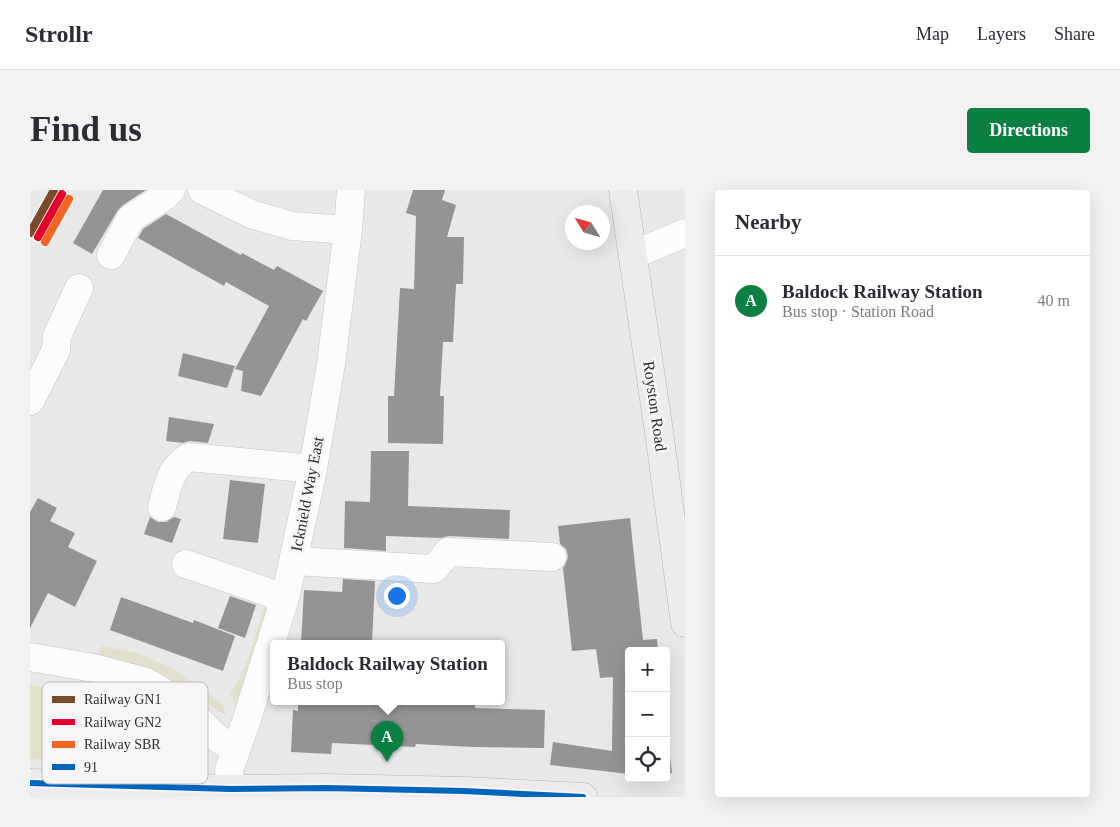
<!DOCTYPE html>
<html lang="en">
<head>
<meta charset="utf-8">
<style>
  body { margin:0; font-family:"Times New Roman",serif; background:#f2f2f3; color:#2b2b33 }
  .controls { position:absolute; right:15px; bottom:15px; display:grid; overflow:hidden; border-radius:5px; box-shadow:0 5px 20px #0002 }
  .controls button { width:45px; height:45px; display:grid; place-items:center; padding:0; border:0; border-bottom:1px solid #e1e1e2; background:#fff; color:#2b2b33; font:25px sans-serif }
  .compass { position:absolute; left:535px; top:15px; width:45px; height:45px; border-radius:50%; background:#fff; box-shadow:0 5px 20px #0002; rotate:307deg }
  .you { position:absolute; left:366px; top:405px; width:18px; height:18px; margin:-12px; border:4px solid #fff; border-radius:50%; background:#1a73e8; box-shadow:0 0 0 8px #1a73e833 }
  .badge { display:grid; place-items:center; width:32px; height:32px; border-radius:50%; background:#0b8043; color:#fff; font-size:16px; font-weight:700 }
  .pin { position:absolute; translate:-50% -41px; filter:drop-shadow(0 1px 2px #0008) }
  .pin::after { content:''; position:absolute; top:26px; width:18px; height:15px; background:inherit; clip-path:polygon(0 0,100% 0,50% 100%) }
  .popup { position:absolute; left:240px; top:450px; width:235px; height:65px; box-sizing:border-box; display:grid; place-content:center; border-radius:5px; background:#fff; filter:drop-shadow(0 1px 4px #0005); font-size:16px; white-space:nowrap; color:#7c7c81 }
  .popup b { font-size:19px; color:#2b2b33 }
  .popup::after { content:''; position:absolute; left:50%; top:100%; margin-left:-10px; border:10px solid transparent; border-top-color:#fff }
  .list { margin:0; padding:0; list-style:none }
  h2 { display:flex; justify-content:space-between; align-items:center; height:65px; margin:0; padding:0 20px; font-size:21px }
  h2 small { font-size:16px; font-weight:400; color:#7c7c81 }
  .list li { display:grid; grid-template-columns:32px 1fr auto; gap:15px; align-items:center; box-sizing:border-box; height:90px; padding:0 20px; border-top:1px solid #e1e1e2 }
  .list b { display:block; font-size:19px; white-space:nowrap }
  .list p { margin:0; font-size:16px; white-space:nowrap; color:#7c7c81 }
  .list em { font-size:16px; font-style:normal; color:#7c7c81 }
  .icon { flex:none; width:28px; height:28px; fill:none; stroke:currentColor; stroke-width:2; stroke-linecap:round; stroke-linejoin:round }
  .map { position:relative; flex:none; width:655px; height:607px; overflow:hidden; border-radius:5px }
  header { display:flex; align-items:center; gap:30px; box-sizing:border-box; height:70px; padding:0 25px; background:#fff; border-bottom:1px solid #e1e1e2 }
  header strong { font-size:24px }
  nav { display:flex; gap:28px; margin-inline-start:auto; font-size:18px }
  .intro { display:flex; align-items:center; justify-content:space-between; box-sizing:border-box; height:120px; padding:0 30px }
  h1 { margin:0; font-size:35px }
  .button { padding:12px 22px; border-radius:5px; background:#0b8043; color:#fff; font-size:18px; font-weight:700 }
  main { display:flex; gap:30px; padding:0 30px }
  aside { flex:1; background:#fff; border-radius:5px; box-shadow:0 5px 20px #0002 }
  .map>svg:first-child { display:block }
  .green { fill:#e1e0cb }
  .building { fill:#959495 }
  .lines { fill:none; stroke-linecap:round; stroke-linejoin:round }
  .minor-casing { stroke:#c6c5c6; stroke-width:29 }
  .major-casing { stroke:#b5aeb6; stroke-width:29 }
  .minor { stroke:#fcfcfc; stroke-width:28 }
  .major { stroke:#eeebef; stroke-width:28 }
  .bus-1-casing { stroke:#f7f5f7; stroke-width:10 }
  .bus-1 { stroke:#0065bd; stroke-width:6 }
  .rail-1-casing { stroke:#f7f5f7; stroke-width:11 }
  .rail-2-casing { stroke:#f7f5f7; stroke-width:11 }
  .rail-3-casing { stroke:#f7f5f7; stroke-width:11 }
  .rail-1 { stroke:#7a4b2a; stroke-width:8 }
  .rail-2 { stroke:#e4002b; stroke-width:8 }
  .rail-3 { stroke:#f26522; stroke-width:8 }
  .labels { text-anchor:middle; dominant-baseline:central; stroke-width:5; stroke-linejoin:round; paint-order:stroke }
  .street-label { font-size:16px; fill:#2e2d2e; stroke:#f7f5f7 }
  .key { fill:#f7f5f7; stroke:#bbb9bb; stroke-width:1 }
  .key-label { font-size:14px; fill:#2e2d2e }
</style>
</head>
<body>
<header>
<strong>Strollr</strong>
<nav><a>Map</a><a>Layers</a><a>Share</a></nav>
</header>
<div class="intro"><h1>Find us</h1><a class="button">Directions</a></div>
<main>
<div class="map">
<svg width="655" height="607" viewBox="0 0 655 607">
  <rect width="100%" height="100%" fill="#e9e8e9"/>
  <path class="green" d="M 234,417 L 241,419 L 207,522 L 200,503 C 218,479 225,445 234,417 Z
    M 72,456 L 109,463 L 145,480 L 193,514 L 195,525 L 157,501 L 68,467 Z
    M 0,495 L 119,518 L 138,534 L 140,557 L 127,571 L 0,569 Z"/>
  <path class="building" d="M 73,0 L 116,0 L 93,15 L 88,20 L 62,64 L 43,53 Z
    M 383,0 L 415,0 L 412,10 L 426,15 L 417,47 L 434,47 L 433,94 L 426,94 L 423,152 L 413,152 L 410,206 L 414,206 L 413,254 L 358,253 L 358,206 L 364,206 L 370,98 L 384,99 L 386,26 L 376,23 Z
    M 136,24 L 211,65 L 212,63 L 244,80 L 247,76 L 293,101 L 276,131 L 273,129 L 231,206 L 211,201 L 213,181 L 205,179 L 239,116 L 196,92 L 194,96 L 108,48 L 113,39 Z
    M 153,163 L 205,176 L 197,198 L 148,186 Z
    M 139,227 L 184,234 L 178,253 L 160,251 L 153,253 L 136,251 Z
    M 341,261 L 379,261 L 378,316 L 480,320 L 479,349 L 419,346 L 411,348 L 356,346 L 356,361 L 314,358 L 315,311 L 340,312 Z
    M 200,290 L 235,294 L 228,353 L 193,349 Z
    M 8,308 L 27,318 L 20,331 L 45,343 L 38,357 L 67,371 L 45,417 L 18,403 L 0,438 L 0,322 Z
    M 120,327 L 128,332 L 136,332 L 144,327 L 151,329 L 142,353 L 114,344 Z
    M 600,328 L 613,450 L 627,449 L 628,461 L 599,461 L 599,584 L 520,575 L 523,552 L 582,561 L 583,487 L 570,488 L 566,459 L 542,461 L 533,378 L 535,375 L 538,367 L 536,359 L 530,354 L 528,336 Z
    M 313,389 L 345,391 L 342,453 L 271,453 L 274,400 L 312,402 Z
    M 200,406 L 226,415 L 215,448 L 188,438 Z
    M 91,407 L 163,433 L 164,430 L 205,446 L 193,481 L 80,440 Z
    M 268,511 L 376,511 L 445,514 L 445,518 L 515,520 L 514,558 L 443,557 L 386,554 L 385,557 L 302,553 L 301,564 L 261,562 L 263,520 L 268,521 Z
    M 636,534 L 642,583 L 636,584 Z"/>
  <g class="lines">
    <defs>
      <path id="minor" d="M 172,0 L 221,24 L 262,36 L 318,40
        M 81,65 L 101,28 L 131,9 L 141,0
        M 603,65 L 655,43
        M 0,211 L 26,160 L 27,146 L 49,98
        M 132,317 C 138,296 139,279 159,267 L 283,279
        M 264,371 L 404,379 L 418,362 L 522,367
        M 156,374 L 255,408
        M 0,467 L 64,478 L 116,492 L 150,512 L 187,548 L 206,560
        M 202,607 L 199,580 L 216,532 L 255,408 L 283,279 L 301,174 L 318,40 L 321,0"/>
      <path id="major" d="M 593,0 L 629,242 L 655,433
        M 0,593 L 201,599 L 296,598 L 434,601 L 553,607"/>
    </defs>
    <use href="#minor" class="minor-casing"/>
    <use href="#major" class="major-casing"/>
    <use href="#minor" class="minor"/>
    <use href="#major" class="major"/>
    <defs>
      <path id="bus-1" d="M 0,593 L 201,599 L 296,598 L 434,601 L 553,607"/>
    </defs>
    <use href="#bus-1" class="bus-1-casing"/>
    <use href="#bus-1" class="bus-1"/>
    <defs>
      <path id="rail-1" d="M 0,43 L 24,0"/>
      <path id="rail-2" d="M 8,47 L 32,4"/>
      <path id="rail-3" d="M 15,52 L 39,9"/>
    </defs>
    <use href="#rail-1" class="rail-1-casing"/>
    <use href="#rail-2" class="rail-2-casing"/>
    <use href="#rail-3" class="rail-3-casing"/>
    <use href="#rail-1" class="rail-1"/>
    <use href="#rail-2" class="rail-2"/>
    <use href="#rail-3" class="rail-3"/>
  </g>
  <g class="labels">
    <g class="street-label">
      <text transform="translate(625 216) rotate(82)">Royston Road</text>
      <text transform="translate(277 304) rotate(-79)">Icknield Way East</text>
    </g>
  </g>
  <rect x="12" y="492" width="166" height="102" rx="8" class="key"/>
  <rect x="22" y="506" width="23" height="7" fill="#7a4b2a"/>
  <rect x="22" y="529" width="23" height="6" fill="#e4002b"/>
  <rect x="22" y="551" width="23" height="7" fill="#f26522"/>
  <rect x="22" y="574" width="23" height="6" fill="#0065bd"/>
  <g class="key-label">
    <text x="54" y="514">Railway GN1</text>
    <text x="54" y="537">Railway GN2</text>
    <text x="54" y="559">Railway SBR</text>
    <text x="54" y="582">91</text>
  </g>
</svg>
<div class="controls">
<button>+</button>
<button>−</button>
<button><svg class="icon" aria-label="locate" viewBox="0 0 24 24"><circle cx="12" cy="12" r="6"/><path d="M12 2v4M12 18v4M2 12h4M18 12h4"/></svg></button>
</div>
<svg class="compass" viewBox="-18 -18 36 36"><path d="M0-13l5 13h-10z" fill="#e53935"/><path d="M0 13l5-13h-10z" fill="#7c7c81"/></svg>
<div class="you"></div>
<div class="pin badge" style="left:357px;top:572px">A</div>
<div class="popup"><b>Baldock Railway Station</b>Bus stop</div>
</div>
<aside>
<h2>Nearby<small></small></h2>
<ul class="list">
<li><span class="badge">A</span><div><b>Baldock Railway Station</b><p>Bus stop · Station Road</p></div><em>40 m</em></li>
</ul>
</aside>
</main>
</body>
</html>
